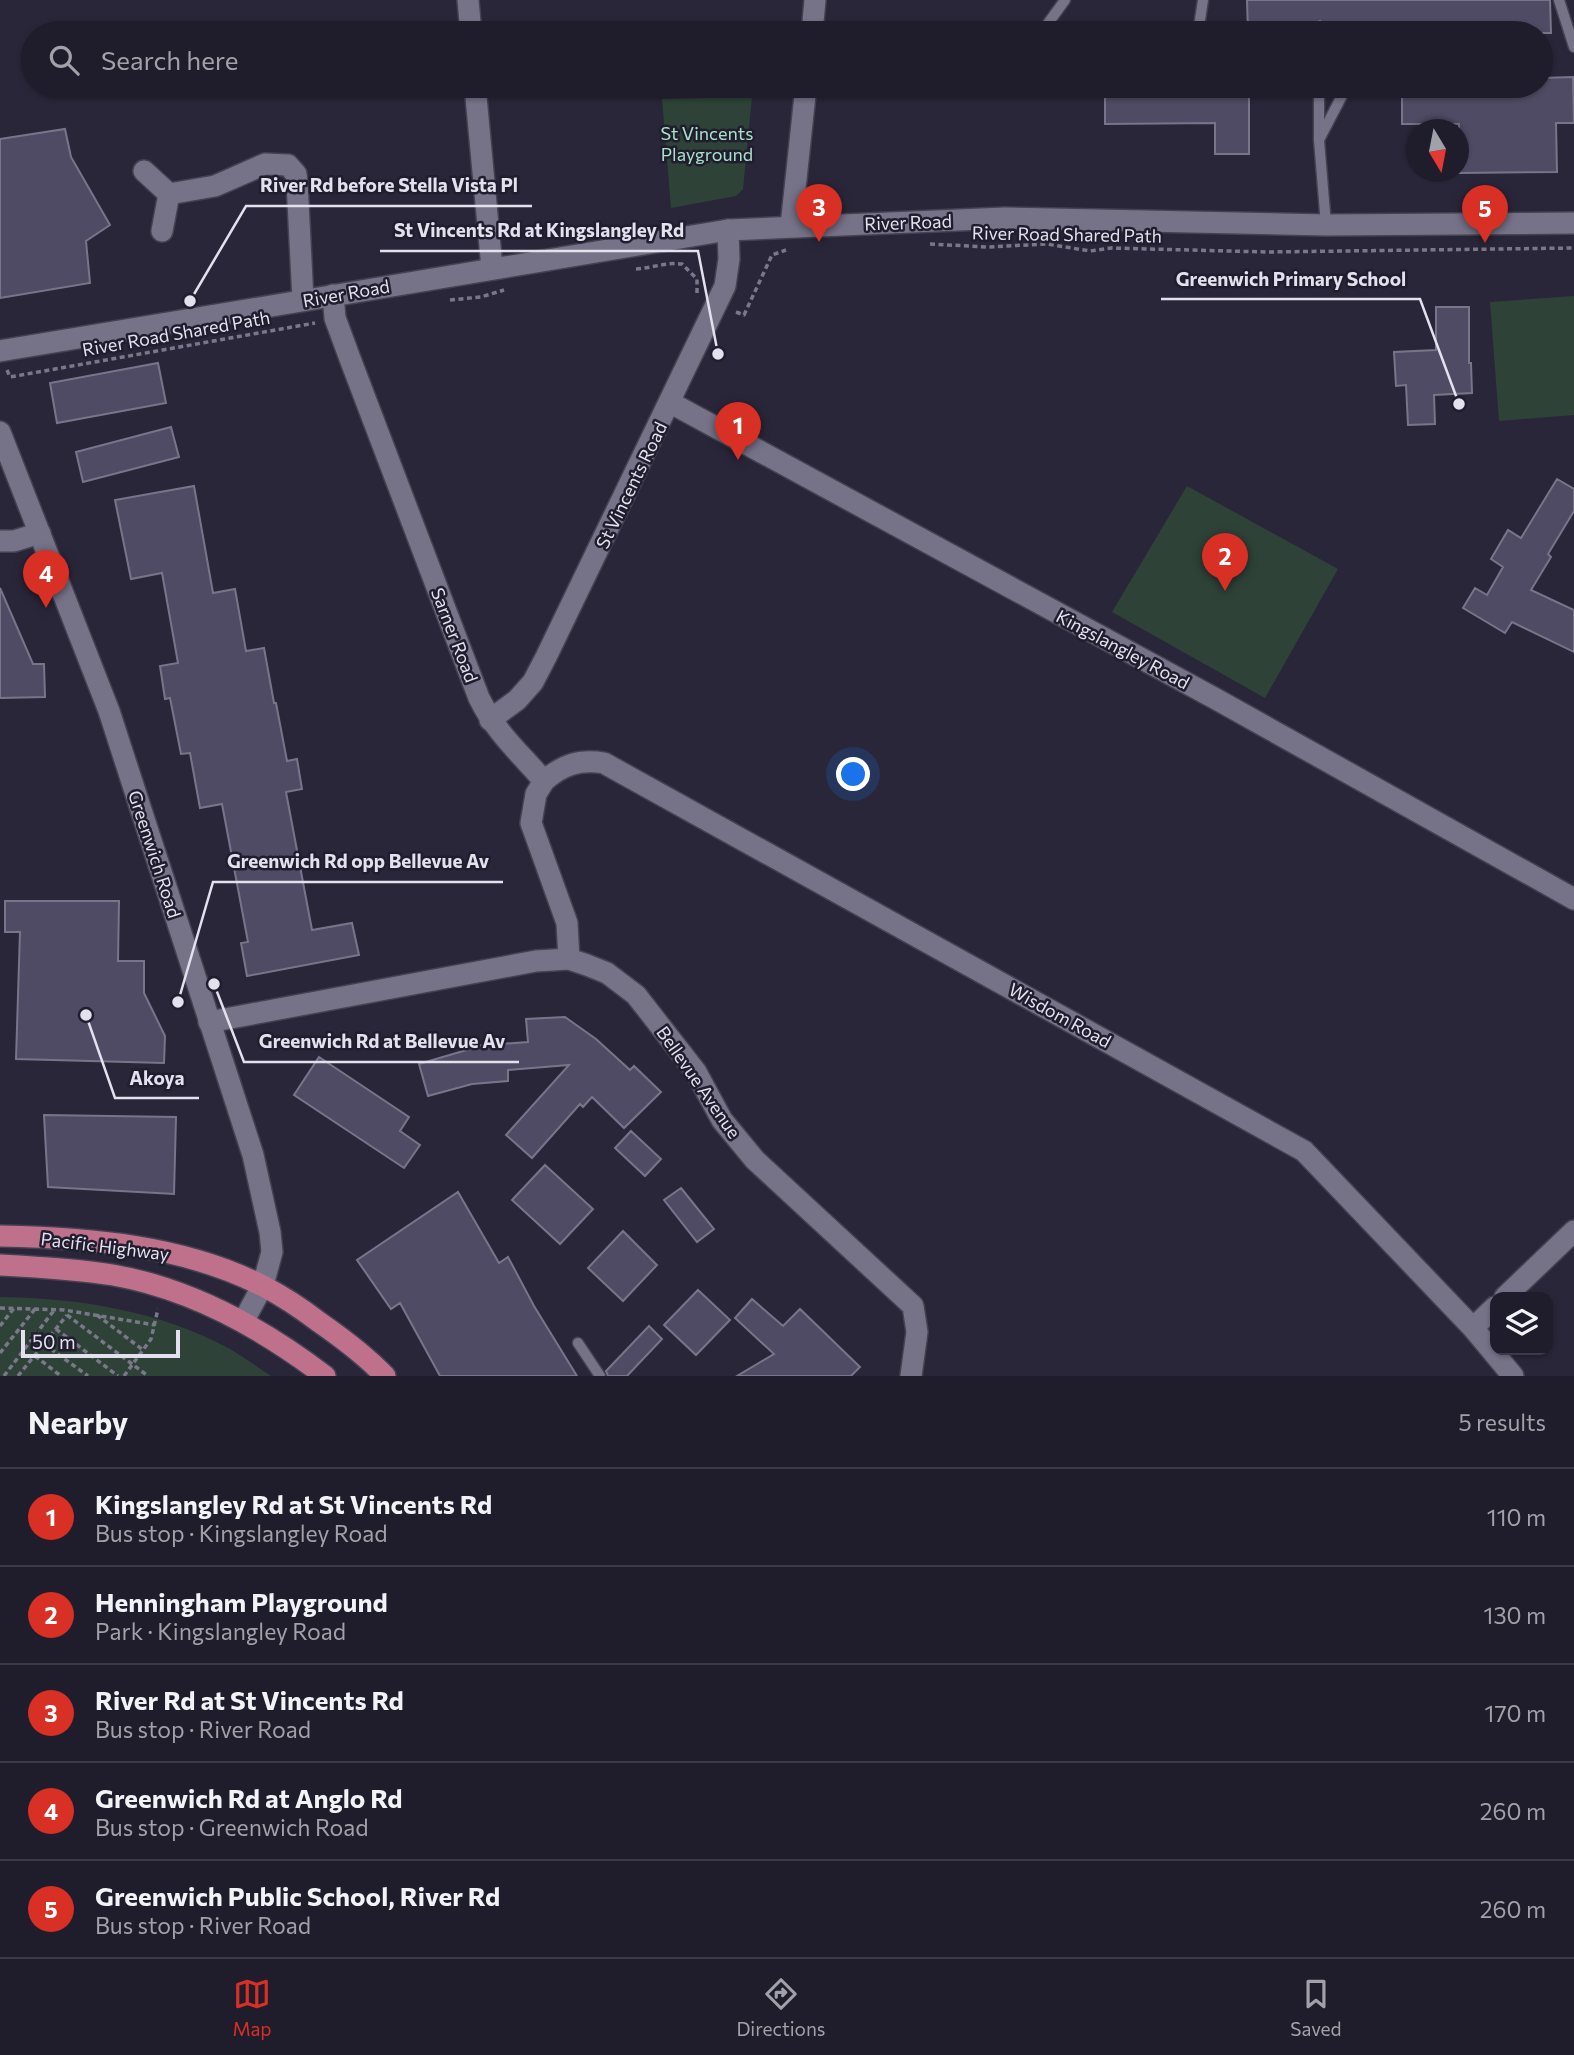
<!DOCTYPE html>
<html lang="en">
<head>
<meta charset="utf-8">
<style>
  body { margin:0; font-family:Commissioner,sans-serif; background:#2c2937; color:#f1f3f6 }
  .controls { position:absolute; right:21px; bottom:21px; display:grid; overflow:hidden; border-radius:14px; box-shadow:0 2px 5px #0004 }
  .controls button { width:63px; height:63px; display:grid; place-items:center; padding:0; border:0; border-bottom:2px solid #3c3a47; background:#1f1c2b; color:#f1f3f6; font:35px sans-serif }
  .compass { position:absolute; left:1406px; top:119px; width:63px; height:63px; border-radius:50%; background:#1f1c2b; box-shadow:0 2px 5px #0004; rotate:170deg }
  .scale { position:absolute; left:21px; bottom:18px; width:159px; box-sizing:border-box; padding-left:7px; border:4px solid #e2e1ed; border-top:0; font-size:19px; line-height:24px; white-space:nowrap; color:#e2e1ed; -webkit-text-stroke:5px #201d2f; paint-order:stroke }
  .you { position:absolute; left:854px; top:775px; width:24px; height:24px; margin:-18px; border:5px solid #fff; border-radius:50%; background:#1a73e8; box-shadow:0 0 0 10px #1a73e833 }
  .badge { display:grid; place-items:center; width:46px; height:46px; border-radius:50%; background:#d93025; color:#fff; font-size:23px; font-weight:700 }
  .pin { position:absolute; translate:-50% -58px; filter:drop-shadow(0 2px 4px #0008) }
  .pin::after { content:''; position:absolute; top:37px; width:24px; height:21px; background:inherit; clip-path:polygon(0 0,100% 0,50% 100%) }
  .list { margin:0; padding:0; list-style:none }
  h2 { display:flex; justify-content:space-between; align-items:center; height:91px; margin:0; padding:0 28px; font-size:30px }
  h2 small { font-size:23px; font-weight:400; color:#a1a1a9 }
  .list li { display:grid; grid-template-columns:46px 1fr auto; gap:21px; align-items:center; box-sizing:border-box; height:98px; padding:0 28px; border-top:2px solid #3c3a47 }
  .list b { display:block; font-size:26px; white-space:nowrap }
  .list p { margin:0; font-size:23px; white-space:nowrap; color:#a1a1a9 }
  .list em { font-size:23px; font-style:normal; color:#a1a1a9 }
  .icon { flex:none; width:38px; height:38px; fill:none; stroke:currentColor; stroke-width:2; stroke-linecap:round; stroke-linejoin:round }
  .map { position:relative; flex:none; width:1574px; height:1376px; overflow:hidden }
  .search { position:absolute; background:#1f1c2b; box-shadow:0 2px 5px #0004; left:21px; right:21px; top:21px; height:77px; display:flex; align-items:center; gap:18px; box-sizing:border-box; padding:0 24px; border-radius:38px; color:#a1a1a9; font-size:26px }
  .sheet { height:581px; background:#1f1c2b }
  nav { display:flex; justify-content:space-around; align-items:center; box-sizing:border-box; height:98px; border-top:2px solid #3c3a47; background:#1f1c2b; font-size:19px; color:#a1a1a9 }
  nav a { display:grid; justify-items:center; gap:4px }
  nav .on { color:#d93025 }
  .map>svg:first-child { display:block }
  .green { fill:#2e4238 }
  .building { fill:#4f4b64; stroke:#78758b; stroke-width:2 }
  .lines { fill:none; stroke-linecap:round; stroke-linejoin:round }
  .lane-casing { stroke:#444151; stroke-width:13 }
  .street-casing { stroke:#444151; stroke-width:24 }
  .secondary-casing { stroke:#444151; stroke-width:24 }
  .primary-casing { stroke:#444151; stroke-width:24 }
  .path { stroke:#7a7888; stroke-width:3.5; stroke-dasharray:5 3.5; stroke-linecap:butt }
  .lane { stroke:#767389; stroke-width:10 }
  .street { stroke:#767389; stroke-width:21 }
  .secondary { stroke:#767389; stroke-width:21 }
  .primary { stroke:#bf718b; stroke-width:21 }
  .labels { text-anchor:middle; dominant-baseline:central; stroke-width:5; stroke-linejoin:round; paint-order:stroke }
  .park-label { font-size:18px; fill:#a8e2c6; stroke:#201d2f }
  .street-label { font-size:18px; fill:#e2e1ed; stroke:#201d2f }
  .leader { fill:none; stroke:#e2e1ed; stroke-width:2.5 }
  .callout-dot { fill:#e2e1ed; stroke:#201d2f; stroke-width:2.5 }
  .callout-label { font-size:19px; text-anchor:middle; font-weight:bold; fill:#e2e1ed; stroke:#201d2f; stroke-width:5; stroke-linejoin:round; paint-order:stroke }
</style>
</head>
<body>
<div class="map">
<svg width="1574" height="1376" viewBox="0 0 1574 1376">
  <rect width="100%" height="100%" fill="#292639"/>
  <path class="green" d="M 752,97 L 743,189 L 736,196 L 671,208 L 662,99 Z
    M 1574,296 L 1574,415 L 1499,421 L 1490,302 Z
    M 1187,486 L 1338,569 L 1265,698 L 1112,612 Z
    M 0,1297 C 78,1298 161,1311 230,1349 C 244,1357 257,1367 271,1376 L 0,1376 Z"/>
  <path class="building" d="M 1247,0 L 1550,0 L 1551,33 L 1401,33 L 1401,27 L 1327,28 L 1325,25 L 1320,21 L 1315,23 L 1311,29 L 1284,29 L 1284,33 L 1248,33 Z
    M 1573,77 L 1574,123 L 1556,123 L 1557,172 L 1459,173 L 1459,124 L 1402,124 L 1402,86 L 1541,86 L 1541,78 Z
    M 1105,86 L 1249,86 L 1249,154 L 1215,154 L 1215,123 L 1105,124 Z
    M 65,129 L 71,157 L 110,225 L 86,241 L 90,283 L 0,298 L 0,139 Z
    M 1436,307 L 1469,307 L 1469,363 L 1471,363 L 1472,393 L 1434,395 L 1435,424 L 1408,425 L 1406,385 L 1396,386 L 1394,352 L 1436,350 Z
    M 158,363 L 166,403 L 57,423 L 50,383 Z
    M 171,427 L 179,457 L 83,482 L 76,452 Z
    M 1557,479 L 1574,489 L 1574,511 L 1548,554 L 1551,557 L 1531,590 L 1574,610 L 1574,652 L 1512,622 L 1505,633 L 1463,608 L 1475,588 L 1487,595 L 1503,567 L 1491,559 L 1508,530 L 1521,538 Z
    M 194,486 L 213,593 L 235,589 L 246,651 L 264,648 L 274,703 L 276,703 L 287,761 L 297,759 L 302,789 L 286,792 L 312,930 L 352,923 L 359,955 L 247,976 L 241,943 L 248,942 L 222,804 L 200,808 L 190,753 L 181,754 L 170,698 L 165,699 L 160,666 L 178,663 L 162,573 L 131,579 L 115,500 Z
    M 0,588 L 33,664 L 44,664 L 45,697 L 0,698 Z
    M 5,901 L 119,901 L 118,961 L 144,961 L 144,993 L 165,1036 L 164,1063 L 16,1059 L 20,932 L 5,932 Z
    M 565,1017 L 596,1039 L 630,1070 L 634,1066 L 661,1092 L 624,1128 L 592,1097 L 583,1107 L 580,1104 L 532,1158 L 506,1135 L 569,1065 L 508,1070 L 508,1081 L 472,1084 L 428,1096 L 419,1064 L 470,1049 L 470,1046 L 528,1042 L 526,1019 Z
    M 319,1057 L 409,1117 L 400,1131 L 420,1145 L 404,1168 L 294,1095 Z
    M 44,1115 L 176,1117 L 174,1194 L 48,1187 Z
    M 631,1131 L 661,1159 L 645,1176 L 615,1148 Z
    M 545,1165 L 593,1209 L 560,1244 L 512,1200 Z
    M 681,1188 L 714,1229 L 697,1242 L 664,1200 Z
    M 458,1192 L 499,1263 L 508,1257 L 534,1306 L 577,1376 L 440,1376 L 400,1303 L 391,1309 L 357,1260 Z
    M 623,1231 L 657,1265 L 623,1301 L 588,1268 Z
    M 698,1290 L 730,1320 L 696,1355 L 664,1325 Z
    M 752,1299 L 783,1326 L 800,1309 L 860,1367 L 851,1376 L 737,1376 L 774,1354 L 735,1318 Z
    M 649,1326 L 662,1339 L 627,1376 L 608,1376 L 606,1371 Z"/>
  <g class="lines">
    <defs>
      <path id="lane" d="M 1559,0 L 1574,47
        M 1319,29 L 1319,33
        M 1041,33 L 1065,0
        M 1198,33 L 1203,0
        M 1319,86 L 1319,140 L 1326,225
        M 1320,138 L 1347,86
        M 578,1343 L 600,1376"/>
      <path id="street" d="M 468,0 L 471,33
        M 812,33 L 815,0
        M 475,86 L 492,268
        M 144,171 L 169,194 L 162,231
        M 169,194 L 215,186 L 265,164 L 288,165 L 296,174 L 297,182 L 303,300
        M 791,226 L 806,86
        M 333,295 L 335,318 L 349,356 L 479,698 C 497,734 519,752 544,781 L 536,794 L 531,823 L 567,923 L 569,959
        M 671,403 L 1216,699 L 1574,899
        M 0,541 L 14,541 L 40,533
        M 490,720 L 517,700 L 533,682 L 546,657 L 725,286 L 729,259 L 728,230
        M 544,781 C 562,765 579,759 604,763 L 1304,1151 L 1473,1328 L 1513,1376
        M 209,1022 L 536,961 L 569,959 L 587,965 L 607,973 L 636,995 L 696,1072 L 722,1120 L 755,1160 L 913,1306 L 917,1332 L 911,1376
        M 1505,1297 L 1574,1231
        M 1473,1328 L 1495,1307"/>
      <path id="secondary" d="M 0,351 L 728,230 L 1005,218 L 1326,225 L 1574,223
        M 0,432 L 109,711 L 253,1155 L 270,1232 L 272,1252 L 263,1285 L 243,1322"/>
      <path id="primary" d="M 0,1236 C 90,1238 184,1245 265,1287 C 284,1297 302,1309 319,1322 C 342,1338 365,1355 385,1376
        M 0,1265 C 38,1267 76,1269 113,1275 C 192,1289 262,1328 325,1376"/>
    </defs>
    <use href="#lane" class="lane-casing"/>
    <use href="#street" class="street-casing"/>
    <use href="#secondary" class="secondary-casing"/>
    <use href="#primary" class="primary-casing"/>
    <path class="path" d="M 930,244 L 987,247 L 1047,244 L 1090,251 L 1111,248 L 1267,252 L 1574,248
      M 636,269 C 652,268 666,262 682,264 L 697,279 L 697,293
      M 450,300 L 481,297 L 504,290
      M 736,312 L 744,315 L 772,255 L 786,250
      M 7,370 L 10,377 L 315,323
      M 0,1308 L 64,1310 L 155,1325
      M 67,1315 L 148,1376
      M 97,1315 L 143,1350
      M 0,1326 L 14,1308
      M 56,1329 L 118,1376
      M 44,1344 L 88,1376
      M 0,1353 L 35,1309
      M 35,1356 L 61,1376
      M 4,1376 L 55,1309
      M 18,1376 L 67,1315
      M 124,1376 L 151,1339 L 158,1309"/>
    <use href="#lane" class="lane"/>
    <use href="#street" class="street"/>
    <use href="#secondary" class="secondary"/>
    <use href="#primary" class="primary"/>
  </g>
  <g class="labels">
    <g class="park-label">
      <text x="707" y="133">St Vincents<tspan x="707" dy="21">Playground</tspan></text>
    </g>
    <g class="street-label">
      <text transform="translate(908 222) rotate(-2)">River Road</text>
      <text transform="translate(1067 234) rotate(1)">River Road Shared Path</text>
      <text transform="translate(346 293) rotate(-10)">River Road</text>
      <text transform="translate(176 333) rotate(-10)">River Road Shared Path</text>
      <text transform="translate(631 485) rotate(-64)">St Vincents Road</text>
      <text transform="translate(455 635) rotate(69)">Sarner Road</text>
      <text transform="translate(1123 649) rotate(28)">Kingslangley Road</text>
      <text transform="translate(155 854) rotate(72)">Greenwich Road</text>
      <text transform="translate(1060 1015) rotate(29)">Wisdom Road</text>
      <text transform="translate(699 1082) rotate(55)">Bellevue Avenue</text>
      <text transform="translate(105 1246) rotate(7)">Pacific Highway</text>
    </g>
  </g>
  <path class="leader" d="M190 301L246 206H532M718 354L698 251H380M1459 404L1420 299H1161M178 1002L213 882H503M214 984L244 1062H519M86 1015L115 1098H199"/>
  <g class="callout-dot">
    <circle cx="190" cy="301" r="7"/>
    <circle cx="718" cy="354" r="7"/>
    <circle cx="1459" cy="404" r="7"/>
    <circle cx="178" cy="1002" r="7"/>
    <circle cx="214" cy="984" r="7"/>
    <circle cx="86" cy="1015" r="7"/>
  </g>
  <g class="callout-label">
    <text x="389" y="192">River Rd before Stella Vista Pl</text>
    <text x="539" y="237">St Vincents Rd at Kingslangley Rd</text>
    <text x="1291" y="286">Greenwich Primary School</text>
    <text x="358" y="868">Greenwich Rd opp Bellevue Av</text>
    <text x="382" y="1048">Greenwich Rd at Bellevue Av</text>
    <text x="157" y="1085">Akoya</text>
  </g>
</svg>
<div class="controls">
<button><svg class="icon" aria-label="layers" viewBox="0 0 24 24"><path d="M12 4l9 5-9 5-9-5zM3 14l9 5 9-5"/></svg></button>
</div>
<svg class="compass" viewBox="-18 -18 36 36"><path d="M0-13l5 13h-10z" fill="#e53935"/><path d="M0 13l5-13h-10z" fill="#a1a1a9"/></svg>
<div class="scale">50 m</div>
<div class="you"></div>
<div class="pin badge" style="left:738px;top:460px">1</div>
<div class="pin badge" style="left:1225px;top:591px">2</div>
<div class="pin badge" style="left:819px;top:242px">3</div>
<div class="pin badge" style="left:46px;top:608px">4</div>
<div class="pin badge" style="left:1485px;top:243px">5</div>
<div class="search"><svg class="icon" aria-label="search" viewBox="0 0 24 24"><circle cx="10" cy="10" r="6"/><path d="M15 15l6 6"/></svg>Search here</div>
</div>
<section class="sheet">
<h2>Nearby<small>5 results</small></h2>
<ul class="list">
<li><span class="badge">1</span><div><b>Kingslangley Rd at St Vincents Rd</b><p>Bus stop · Kingslangley Road</p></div><em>110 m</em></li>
<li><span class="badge">2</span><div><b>Henningham Playground</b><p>Park · Kingslangley Road</p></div><em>130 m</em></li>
<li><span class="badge">3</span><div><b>River Rd at St Vincents Rd</b><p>Bus stop · River Road</p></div><em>170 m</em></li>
<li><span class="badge">4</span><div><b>Greenwich Rd at Anglo Rd</b><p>Bus stop · Greenwich Road</p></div><em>260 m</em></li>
<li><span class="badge">5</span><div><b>Greenwich Public School, River Rd</b><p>Bus stop · River Road</p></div><em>260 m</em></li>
</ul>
</section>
<nav>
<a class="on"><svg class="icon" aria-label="map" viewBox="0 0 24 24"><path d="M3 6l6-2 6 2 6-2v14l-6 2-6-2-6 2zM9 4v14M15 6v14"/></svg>Map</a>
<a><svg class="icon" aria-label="directions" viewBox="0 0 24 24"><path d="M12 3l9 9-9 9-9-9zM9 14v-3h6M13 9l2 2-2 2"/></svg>Directions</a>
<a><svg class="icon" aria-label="saved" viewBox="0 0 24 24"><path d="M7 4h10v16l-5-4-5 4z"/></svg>Saved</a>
</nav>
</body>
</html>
